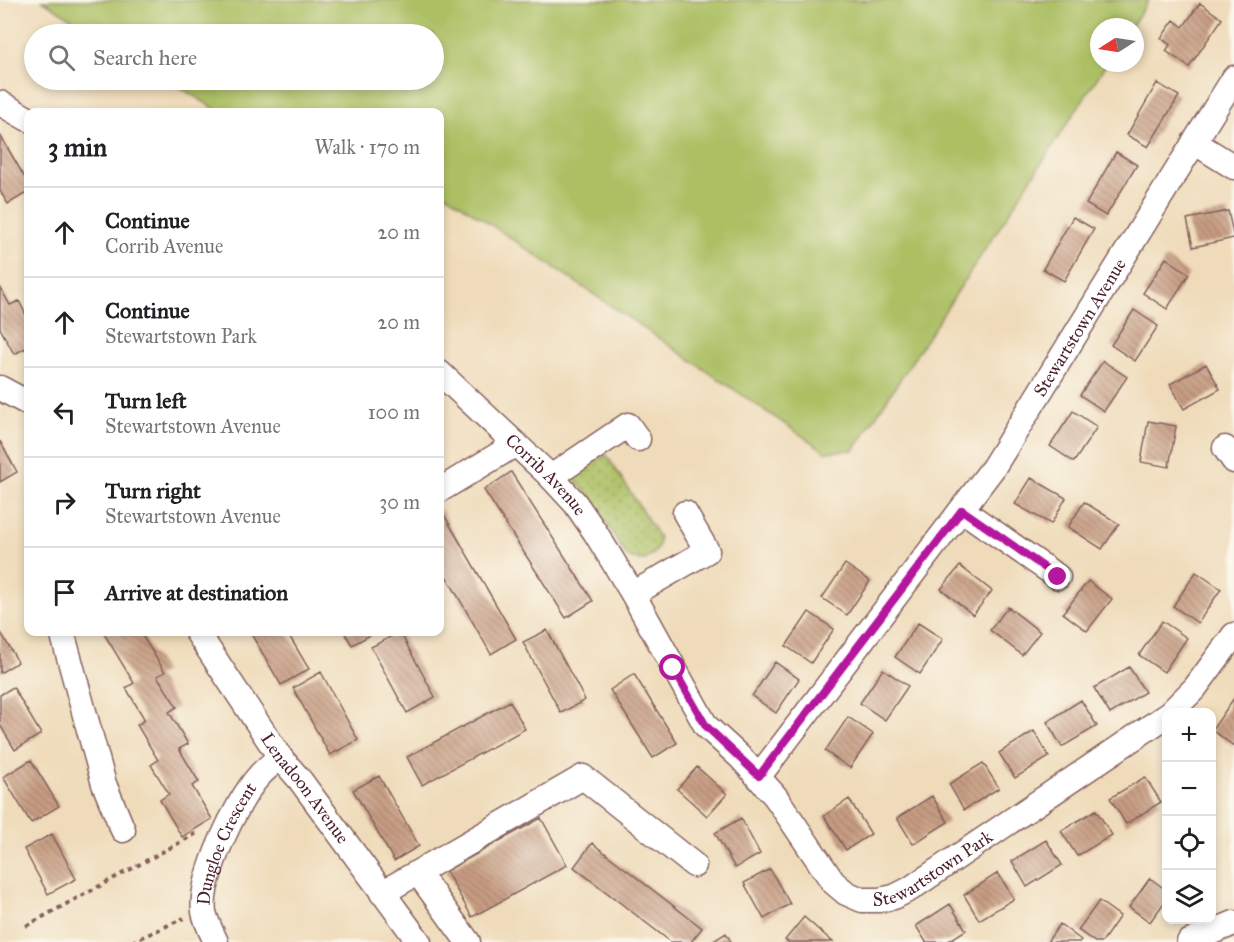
<!DOCTYPE html>
<html lang="en">
<head>
<meta charset="utf-8">
<style>
  body { margin:0; font-family:"IM FELL Great Primer",serif; background:#f2f2f2; color:#202124 }
  .controls { position:absolute; right:18px; bottom:18px; display:grid; overflow:hidden; border-radius:12px; box-shadow:0 3px 9px #0003 }
  .controls button { width:54px; height:54px; display:grid; place-items:center; padding:0; border:0; border-bottom:2px solid #e0e0e0; background:#fff; color:#202124; font:30px sans-serif }
  .compass { position:absolute; left:1090px; top:18px; width:54px; height:54px; border-radius:50%; background:#fff; box-shadow:0 3px 9px #0003; rotate:258deg }
  .stop { position:absolute; width:18px; height:18px; margin:-14px; border:4px solid #b5179e; border-radius:50%; background:#fff }
  .stop.end { background:#b5179e; border-color:#fff; box-shadow:0 2px 6px #0008 }
  .list { margin:0; padding:0; list-style:none }
  h2 { display:flex; justify-content:space-between; align-items:center; height:78px; margin:0; padding:0 24px; font-size:26px }
  h2 small { font-size:20px; font-weight:400; color:#757577 }
  .list li { display:grid; grid-template-columns:39px 1fr auto; gap:18px; align-items:center; box-sizing:border-box; height:90px; padding:0 24px; border-top:2px solid #e0e0e0 }
  .list b { display:block; font-size:22px; white-space:nowrap }
  .list p { margin:0; font-size:20px; white-space:nowrap; color:#757577 }
  .list em { font-size:20px; font-style:normal; color:#757577 }
  .icon { flex:none; width:33px; height:33px; fill:none; stroke:currentColor; stroke-width:2; stroke-linecap:round; stroke-linejoin:round }
  .map { position:relative; flex:none; width:1234px; height:942px; overflow:hidden }
  .search { position:absolute; background:#fff; box-shadow:0 3px 9px #0003; left:24px; top:24px; width:420px; height:66px; display:flex; align-items:center; gap:15px; box-sizing:border-box; padding:0 21px; border-radius:33px; color:#757577; font-size:22px }
  .panel { position:absolute; background:#fff; box-shadow:0 3px 9px #0003; left:24px; top:108px; width:420px; height:528px; border-radius:12px }
  .map>svg:first-child { display:block }
  .grass { fill:url(#grass-dots); stroke:#7b6f47; stroke-width:1.5 }
  .green { fill:#acbf63; stroke:#7b6f47; stroke-width:1.5 }
  .building { fill:url(#building-back-hatch) }
  .lines { fill:none; stroke-linecap:round; stroke-linejoin:round }
  .minor-casing { stroke:#84615d; stroke-width:27 }
  .path { stroke:#84615d; stroke-width:4; stroke-dasharray:4.5 4.5; stroke-linecap:butt }
  .minor { stroke:#fff; stroke-width:24 }
  .route { stroke:#b5179e; stroke-width:8 }
  .labels { text-anchor:middle; dominant-baseline:central; stroke-width:4.5; stroke-linejoin:round; paint-order:stroke }
  .street-label { font-size:18px; fill:#4a1f2b; stroke:#fbf7ec }
</style>
</head>
<body>
<div class="map">
<svg width="1234" height="942" viewBox="0 0 1234 942">
  <defs>
    <pattern id="grass-dots" width="8" height="8" patternUnits="userSpaceOnUse" patternTransform="scale(1.5)"><rect width="8" height="8" fill="#acbf63"/><path d="M2 2h.1M6 6h.1" fill="none" stroke="#8e9b52" stroke-width="1.8" stroke-linecap="round"/></pattern>
    <pattern id="building-back-hatch" width="6" height="6" patternUnits="userSpaceOnUse" patternTransform="scale(1.5)"><rect width="6" height="6" fill="#c79d82"/><path d="M-1 5l2 2M0 0l6 6M5-1l2 2" fill="none" stroke="#a47f6b"/></pattern>
  </defs>
  <rect width="100%" height="100%" fill="#fbf7ec"/>
  <filter id="ink" filterUnits="userSpaceOnUse"><feTurbulence type="fractalNoise" baseFrequency=".0167" numOctaves="2"/><feDisplacementMap in="SourceGraphic" scale="12" xChannelSelector="R" yChannelSelector="G"/><feConvolveMatrix kernelMatrix="1 2 1 2 8 2 1 2 1" color-interpolation-filters="sRGB"/></filter>
  <filter id="wash" filterUnits="userSpaceOnUse"><feTurbulence type="fractalNoise" baseFrequency=".008" numOctaves="4" result="noise"/><feDisplacementMap in="SourceGraphic" scale="24" xChannelSelector="R" yChannelSelector="G"/><feGaussianBlur stdDeviation="1.35" result="paint"/><feColorMatrix in="noise" values="0 0 0 0 0 0 0 0 0 0 0 0 0 0 0 0 0 1.4 0 .05"/><feComposite in="paint" operator="in"/></filter>
  <g filter="url(#wash)">
    <rect width="100%" height="100%" fill="#efdbba"/>
    <path class="grass" d="M 606,454 L 659,537 C 660,549 654,554 645,560 L 631,559 L 626,555 L 590,497 L 572,476 Z"/>
    <path class="green" d="M 42,0 L 1149,0 L 1131,27 L 1099,27 L 1099,63 L 1107,63 L 854,450 L 826,452 L 440,190 L 440,112 L 220,112 L 168,80 L 434,80 L 434,34 L 96,34 Z"/>
    <g id="blocks">
      <path class="building" d="M 1200,3 L 1222,19 L 1189,67 L 1166,51 L 1170,45 L 1161,38 L 1174,20 L 1183,27 Z
        M 1157,83 L 1179,96 L 1148,147 L 1127,135 Z
        M 0,135 L 28,183 L 28,192 L 8,204 L 0,191 Z
        M 1116,152 L 1137,165 L 1106,216 L 1086,204 Z
        M 1228,211 L 1234,238 L 1193,247 L 1187,219 Z
        M 1073,217 L 1094,229 L 1064,281 L 1043,269 Z
        M 1166,258 L 1189,274 L 1167,309 L 1143,293 Z
        M 0,287 L 10,305 L 19,301 L 28,319 L 28,347 L 14,354 L 0,328 Z
        M 1134,310 L 1158,326 L 1135,361 L 1111,345 Z
        M 1103,361 L 1127,377 L 1104,411 L 1080,395 Z
        M 1206,364 L 1220,389 L 1184,409 L 1170,384 Z
        M 1073,411 L 1097,427 L 1074,462 L 1050,446 Z
        M 1148,421 L 1176,426 L 1169,467 L 1141,462 Z
        M 0,441 L 17,472 L 0,482 Z
        M 511,472 L 593,601 L 566,618 L 484,490 Z
        M 1031,478 L 1066,498 L 1051,524 L 1015,504 Z
        M 1084,502 L 1119,524 L 1102,549 L 1068,527 Z
        M 440,508 L 516,639 L 491,654 L 440,565 Z
        M 845,564 L 870,581 L 847,615 L 822,598 Z
        M 960,566 L 992,591 L 973,615 L 941,589 Z
        M 1196,572 L 1221,589 L 1198,623 L 1173,606 Z
        M 1088,581 L 1112,599 L 1087,631 L 1063,613 Z
        M 1008,607 L 1040,632 L 1022,655 L 990,630 Z
        M 809,612 L 834,629 L 811,663 L 786,646 Z
        M 1162,621 L 1187,638 L 1164,672 L 1139,655 Z
        M 918,623 L 943,639 L 920,674 L 895,657 Z
        M 547,630 L 585,700 L 561,713 L 523,642 Z
        M 0,631 L 18,662 L 0,673 Z
        M 103,632 L 140,632 L 165,672 L 157,676 L 177,707 L 169,712 L 188,744 L 179,749 L 199,782 L 192,786 L 212,819 L 182,837 L 160,800 L 169,794 L 151,765 L 158,760 L 137,725 L 145,720 L 126,688 L 134,683 Z
        M 250,632 L 287,632 L 309,669 L 281,685 Z
        M 344,632 L 376,632 L 352,645 Z
        M 400,632 L 435,697 L 407,713 L 371,647 Z
        M 775,662 L 799,679 L 776,713 L 752,696 Z
        M 1129,667 L 1145,692 L 1110,714 L 1094,688 Z
        M 883,669 L 908,686 L 885,720 L 860,703 Z
        M 321,672 L 358,740 L 330,755 L 293,688 Z
        M 634,674 L 677,743 L 653,758 L 610,690 Z
        M 13,687 L 41,734 L 15,750 L 0,725 L 0,695 Z
        M 1234,698 L 1234,746 L 1212,730 Z
        M 1081,700 L 1097,726 L 1062,747 L 1047,722 Z
        M 510,701 L 525,729 L 422,785 L 407,757 Z
        M 848,717 L 873,734 L 850,768 L 825,751 Z
        M 1034,731 L 1049,757 L 1015,778 L 999,753 Z
        M 31,760 L 59,806 L 31,823 L 3,777 Z
        M 983,763 L 999,788 L 964,810 L 949,784 Z
        M 697,767 L 727,794 L 707,816 L 677,789 Z
        M 379,776 L 419,846 L 394,861 L 353,790 Z
        M 1145,777 L 1161,802 L 1126,824 L 1110,798 Z
        M 932,796 L 948,822 L 913,844 L 897,818 Z
        M 849,799 L 871,834 L 846,850 L 824,816 Z
        M 1096,810 L 1112,835 L 1077,856 L 1061,831 Z
        M 541,818 L 567,865 L 472,917 L 446,871 Z
        M 741,818 L 760,854 L 735,868 L 715,833 Z
        M 52,834 L 76,879 L 48,894 L 24,849 Z
        M 1046,840 L 1062,865 L 1027,887 L 1012,861 Z
        M 592,843 L 702,928 L 691,942 L 671,942 L 574,867 Z
        M 770,869 L 790,904 L 764,919 L 744,883 Z
        M 998,873 L 1014,899 L 979,920 L 964,895 Z
        M 1150,878 L 1166,890 L 1166,900 L 1150,922 L 1129,907 Z
        M 1099,901 L 1120,916 L 1102,942 L 1095,942 L 1078,930 Z
        M 950,904 L 966,930 L 947,942 L 926,942 L 916,926 Z
        M 804,917 L 820,931 L 833,942 L 788,942 L 785,940 Z
        M 1060,924 L 1081,940 L 1079,942 L 1047,942 Z
        M 726,933 L 731,942 L 712,942 Z"/>
    </g>
  </g>
  <g filter="url(#ink)">
    <use href="#blocks" fill-opacity="0" stroke="#84615d" stroke-width="1.5"/>
    <g class="lines">
      <defs>
        <g id="minor">
          <path d="M 0,103 L 28,119"/>
          <path d="M 1194,142 L 1234,167"/>
          <path id="s1" d="M 440,373 L 551,477 L 575,503 L 595,532 L 633,594 L 706,726 L 741,758 L 775,796 L 833,882 L 846,893 L 862,900 L 879,900 L 894,897 L 910,889 L 1166,716"/>
          <path d="M 0,388 L 28,403"/>
          <path d="M 1225,448 L 1234,461"/>
          <path d="M 551,477 L 628,425 L 638,439"/>
          <path d="M 440,490 L 516,444"/>
          <path d="M 962,510 L 1058,577"/>
          <path d="M 633,594 L 707,551 L 685,513"/>
          <path d="M 62,632 L 104,784 L 123,830"/>
          <path id="s2" d="M 197,632 L 280,757 L 300,780 L 419,942"/>
          <path d="M 1171,712 L 1195,688 L 1234,635"/>
          <path id="s3" d="M 759,776 L 993,468 L 1234,78"/>
          <path d="M 418,873 L 468,942"/>
          <path d="M 382,893 L 583,777 L 694,865"/>
          <path id="s4" d="M 216,942 C 212,933 206,922 204,912 C 199,879 237,800 259,776 C 265,769 273,763 280,757"/>
          <path d="M 1189,942 L 1234,923"/>
        </g>
      </defs>
      <use href="#minor" class="minor-casing"/>
      <path class="path" d="M 26,926 L 199,832
        M 132,942 L 184,918"/>
      <use href="#minor" class="minor"/>
    </g>
  </g>
  <g class="lines" filter="url(#ink)">
    <path class="route" d="M 673,668 L 706,726 L 759,776 L 962,510 L 1058,577"/>
  </g>
  <g class="labels">
    <g class="street-label">
      <text stroke="none"><textPath href="#s3" startOffset="552">Stewartstown Avenue</textPath></text>
      <text stroke="none"><textPath href="#s1" startOffset="147">Corrib Avenue</textPath></text>
      <text stroke="none"><textPath href="#s2" startOffset="190">Lenadoon Avenue</textPath></text>
      <text stroke="none"><textPath href="#s4" startOffset="105">Dungloe Crescent</textPath></text>
      <text stroke="none"><textPath href="#s1" startOffset="762">Stewartstown Park</textPath></text>
    </g>
  </g>
</svg>
<div class="controls">
<button>+</button>
<button>−</button>
<button><svg class="icon" aria-label="locate" viewBox="0 0 24 24"><circle cx="12" cy="12" r="6"/><path d="M12 2v4M12 18v4M2 12h4M18 12h4"/></svg></button>
<button><svg class="icon" aria-label="layers" viewBox="0 0 24 24"><path d="M12 4l9 5-9 5-9-5zM3 14l9 5 9-5"/></svg></button>
</div>
<svg class="compass" viewBox="-18 -18 36 36"><path d="M0-13l5 13h-10z" fill="#e53935"/><path d="M0 13l5-13h-10z" fill="#757577"/></svg>
<div class="stop" style="left:673px;top:668px"></div>
<div class="stop end" style="left:1058px;top:577px"></div>
<div class="search"><svg class="icon" aria-label="search" viewBox="0 0 24 24"><circle cx="10" cy="10" r="6"/><path d="M15 15l6 6"/></svg>Search here</div>
<section class="panel">
<h2>3 min<small>Walk · 170 m</small></h2>
<ul class="list">
<li><svg class="icon" aria-label="ahead" viewBox="0 0 24 24"><path d="M12 20V5M6 11l6-6 6 6"/></svg><div><b>Continue</b><p>Corrib Avenue</p></div><em>20 m</em></li>
<li><svg class="icon" aria-label="ahead" viewBox="0 0 24 24"><path d="M12 20V5M6 11l6-6 6 6"/></svg><div><b>Continue</b><p>Stewartstown Park</p></div><em>20 m</em></li>
<li><svg class="icon" aria-label="left" viewBox="0 0 24 24"><path d="M17 20v-9H6M10 6l-5 5 5 5"/></svg><div><b>Turn left</b><p>Stewartstown Avenue</p></div><em>100 m</em></li>
<li><svg class="icon" aria-label="right" viewBox="0 0 24 24"><path d="M7 20v-9h11M14 6l5 5-5 5"/></svg><div><b>Turn right</b><p>Stewartstown Avenue</p></div><em>30 m</em></li>
<li><svg class="icon" aria-label="arrive" viewBox="0 0 24 24"><path d="M6 21V4h12l-3 4 3 4H6"/></svg><div><b>Arrive at destination</b></div></li>
</ul>
</section>
</div>
</body>
</html>
